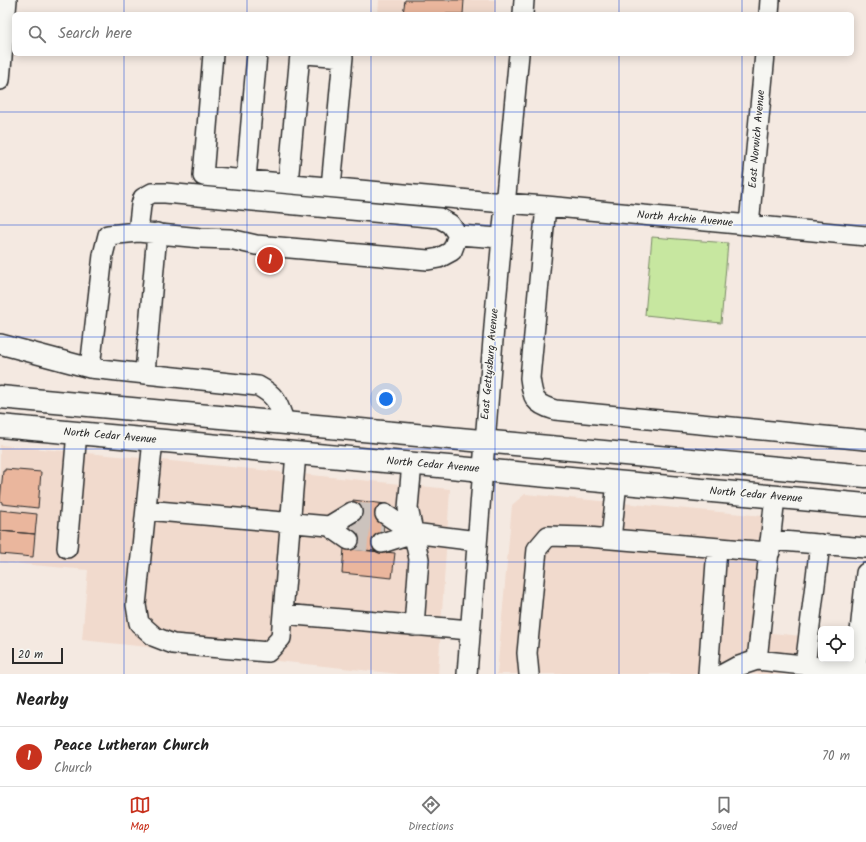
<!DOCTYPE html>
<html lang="en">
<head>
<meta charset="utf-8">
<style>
  body { margin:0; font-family:Kalam,sans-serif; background:#f2f2f2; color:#222 }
  .controls { position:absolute; right:12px; bottom:12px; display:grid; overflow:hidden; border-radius:6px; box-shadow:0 2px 10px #0003 }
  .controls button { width:36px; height:36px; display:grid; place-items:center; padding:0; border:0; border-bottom:1px solid #e0e0e0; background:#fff; color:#222; font:20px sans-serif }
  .scale { position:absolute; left:12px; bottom:10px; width:51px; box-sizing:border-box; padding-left:4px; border:2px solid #2b2b2b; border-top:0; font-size:11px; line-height:14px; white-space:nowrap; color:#2b2b2b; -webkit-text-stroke:3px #f6f6f2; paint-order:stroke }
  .you { position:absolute; left:386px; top:399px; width:14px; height:14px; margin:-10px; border:3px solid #fff; border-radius:50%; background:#1a73e8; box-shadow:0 0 0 6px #1a73e833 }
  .badge { display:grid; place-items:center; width:26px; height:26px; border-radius:50%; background:#c8321e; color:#fff; font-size:13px; font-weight:700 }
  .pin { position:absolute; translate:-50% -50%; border:2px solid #fff; box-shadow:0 1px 4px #0006 }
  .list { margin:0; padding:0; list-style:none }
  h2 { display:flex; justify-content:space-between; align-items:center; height:52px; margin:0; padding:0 16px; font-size:17px }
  h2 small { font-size:13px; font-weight:400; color:#767676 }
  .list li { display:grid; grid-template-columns:26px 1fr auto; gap:12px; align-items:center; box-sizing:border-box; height:60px; padding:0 16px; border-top:1px solid #e0e0e0 }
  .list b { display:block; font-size:15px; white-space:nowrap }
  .list p { margin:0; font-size:13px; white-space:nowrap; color:#767676 }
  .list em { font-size:13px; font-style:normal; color:#767676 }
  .icon { flex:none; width:22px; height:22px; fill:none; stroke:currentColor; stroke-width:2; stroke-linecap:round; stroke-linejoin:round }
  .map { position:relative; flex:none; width:866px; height:674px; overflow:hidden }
  .search { position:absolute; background:#fff; box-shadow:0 2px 10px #0003; left:12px; right:12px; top:12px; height:44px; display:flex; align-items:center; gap:10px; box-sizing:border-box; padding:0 14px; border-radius:6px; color:#767676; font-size:15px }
  .sheet { height:112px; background:#fff }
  nav { display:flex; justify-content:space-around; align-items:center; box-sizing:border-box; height:56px; border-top:1px solid #e0e0e0; background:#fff; font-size:11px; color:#767676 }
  nav a { display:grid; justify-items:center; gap:2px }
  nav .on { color:#c8321e }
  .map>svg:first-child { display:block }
  .built { fill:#f1dacd }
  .green { fill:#c7e7a0; stroke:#798966 }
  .building { fill:#eab69d; stroke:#2b2b2b }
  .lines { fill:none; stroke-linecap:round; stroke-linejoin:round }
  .minor-tunnel { stroke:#ccc3bd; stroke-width:19; stroke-dasharray:19 10; stroke-linecap:butt }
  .minor-casing { stroke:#2b2b2b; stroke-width:22 }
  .major-casing { stroke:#2b2b2b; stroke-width:25 }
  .minor { stroke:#f6f6f2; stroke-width:19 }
  .major { stroke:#f6f6f2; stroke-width:22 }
  .grid { fill:none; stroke:#1d4ed8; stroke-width:1; stroke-opacity:0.55 }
  .labels { text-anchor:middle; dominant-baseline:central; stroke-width:3; stroke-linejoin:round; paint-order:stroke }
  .street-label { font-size:11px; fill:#2b2b2b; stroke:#f6f6f2 }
</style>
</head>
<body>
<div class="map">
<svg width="866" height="674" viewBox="0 0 866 674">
  <rect width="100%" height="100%" fill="#f4e9e1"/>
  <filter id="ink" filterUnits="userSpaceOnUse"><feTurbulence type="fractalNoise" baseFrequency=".025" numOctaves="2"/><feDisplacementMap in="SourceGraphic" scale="8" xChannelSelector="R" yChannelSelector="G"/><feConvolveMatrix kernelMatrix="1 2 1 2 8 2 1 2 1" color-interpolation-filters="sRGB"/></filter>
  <g filter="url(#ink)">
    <path class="built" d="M 379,0 L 496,0 L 495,14 L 378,14 Z
      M 0,445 L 151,459 L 450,489 L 438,674 L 399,674 L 82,640 L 88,570 L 0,562 Z
      M 525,494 L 763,516 L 753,631 L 821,638 L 821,659 L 851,659 L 866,674 L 497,674 L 512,505 Z"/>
    <path class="green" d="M 652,237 L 728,243 L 721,323 L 645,315 Z"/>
    <path class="building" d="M 405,0 L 464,0 L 463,14 L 403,14 Z
      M 5,469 L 41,472 L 38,508 L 2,504 L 2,502 L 0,501 L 3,471 L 5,471 Z
      M 353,500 L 386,504 L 381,552 L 349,549 Z
      M 0,510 L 37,514 L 35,534 L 0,531 Z
      M 0,531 L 35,534 L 33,557 L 0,554 Z
      M 344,548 L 395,553 L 392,578 L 342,573 Z"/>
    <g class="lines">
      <path class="minor-tunnel" d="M 352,512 L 385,514
        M 351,527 L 383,530
        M 349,540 L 382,543"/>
      <defs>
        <path id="minor" d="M 523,14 L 524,0
          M 769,14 L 770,0
          M 213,54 L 203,176 L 504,203 L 546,206 L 866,236
          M 306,54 L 343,57 L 331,187
          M 0,80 L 7,0
          M 246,179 L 257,54
          M 288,183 L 300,54
          M 546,206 L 530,378 C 533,399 534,404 555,410 L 866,440
          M 749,225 L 765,54
          M 138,232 L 141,205 L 143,198 L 152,193 L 165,193 L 439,218 L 450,224 L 458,235 L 501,238
          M 0,344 L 90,368 L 258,386 C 277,396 278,404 285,423
          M 90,368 L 103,255 L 108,235 L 138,232 L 201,238 L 230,239 L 256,245 L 428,260 L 439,258 L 452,251 L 458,235
          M 145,373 L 157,233
          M 153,440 L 136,605 L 139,623 L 155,637 L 173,644 L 268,652 L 281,638 L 296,453
          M 412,463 L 408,508 L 419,559 L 414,626
          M 146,510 L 329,526 L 352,512
          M 385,514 L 413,533 L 407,532
          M 339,526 L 329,526 L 349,540
          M 611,539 L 617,482
          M 770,540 L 866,548
          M 382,543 L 413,533 L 477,541
          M 67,548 L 77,432
          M 283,614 L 470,630
          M 757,660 L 775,497
          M 805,666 L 820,544
          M 856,671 L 866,573
          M 467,674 L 495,314 L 519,54
          M 529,674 L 527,653 L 537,549 L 548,536 L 587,537 L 770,552
          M 708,674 L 717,548
          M 723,674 L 736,667 L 757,660 L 866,672"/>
        <path id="major" d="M 0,397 L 866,476
          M 0,426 L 866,505"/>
      </defs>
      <use href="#minor" class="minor-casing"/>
      <use href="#major" class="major-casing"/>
      <use href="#minor" class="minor"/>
      <use href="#major" class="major"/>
    </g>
  </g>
  <path class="grid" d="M 124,0 L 124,14M 247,0 L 247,14M 371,0 L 371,14M 495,0 L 495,14M 619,0 L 619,14M 742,0 L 742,14M 124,54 L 124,674M 247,54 L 247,674M 371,54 L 371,674M 495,54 L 495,674M 619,54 L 619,674M 742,54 L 742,674M 0,112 L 866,112M 0,225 L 866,225M 0,337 L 866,337M 0,449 L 866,449M 0,562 L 866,562"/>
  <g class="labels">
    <g class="street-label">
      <text transform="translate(757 139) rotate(-85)">East Norwich Avenue</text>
      <text transform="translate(685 219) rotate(5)">North Archie Avenue</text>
      <text transform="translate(490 364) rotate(-85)">East Gettysburg Avenue</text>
      <text transform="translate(110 436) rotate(5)">North Cedar Avenue</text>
      <text transform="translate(433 465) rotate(5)">North Cedar Avenue</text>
      <text transform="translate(756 495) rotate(5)">North Cedar Avenue</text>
    </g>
  </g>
</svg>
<div class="controls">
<button><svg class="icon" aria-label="locate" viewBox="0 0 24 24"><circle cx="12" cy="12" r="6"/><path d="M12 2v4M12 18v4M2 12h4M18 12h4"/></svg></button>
</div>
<div class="scale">20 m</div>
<div class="you"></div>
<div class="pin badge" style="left:270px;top:260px">1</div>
<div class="search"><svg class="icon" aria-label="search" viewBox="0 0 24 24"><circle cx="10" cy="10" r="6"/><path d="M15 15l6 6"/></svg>Search here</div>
</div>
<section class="sheet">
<h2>Nearby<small></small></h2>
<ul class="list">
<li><span class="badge">1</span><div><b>Peace Lutheran Church</b><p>Church</p></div><em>70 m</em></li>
</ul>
</section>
<nav>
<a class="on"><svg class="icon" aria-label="map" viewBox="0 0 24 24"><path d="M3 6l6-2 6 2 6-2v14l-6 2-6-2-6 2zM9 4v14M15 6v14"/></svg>Map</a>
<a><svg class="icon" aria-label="directions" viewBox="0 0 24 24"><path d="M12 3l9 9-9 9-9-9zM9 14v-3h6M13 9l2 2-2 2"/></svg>Directions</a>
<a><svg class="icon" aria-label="saved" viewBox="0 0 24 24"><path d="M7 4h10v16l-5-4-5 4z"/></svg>Saved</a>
</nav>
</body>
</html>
